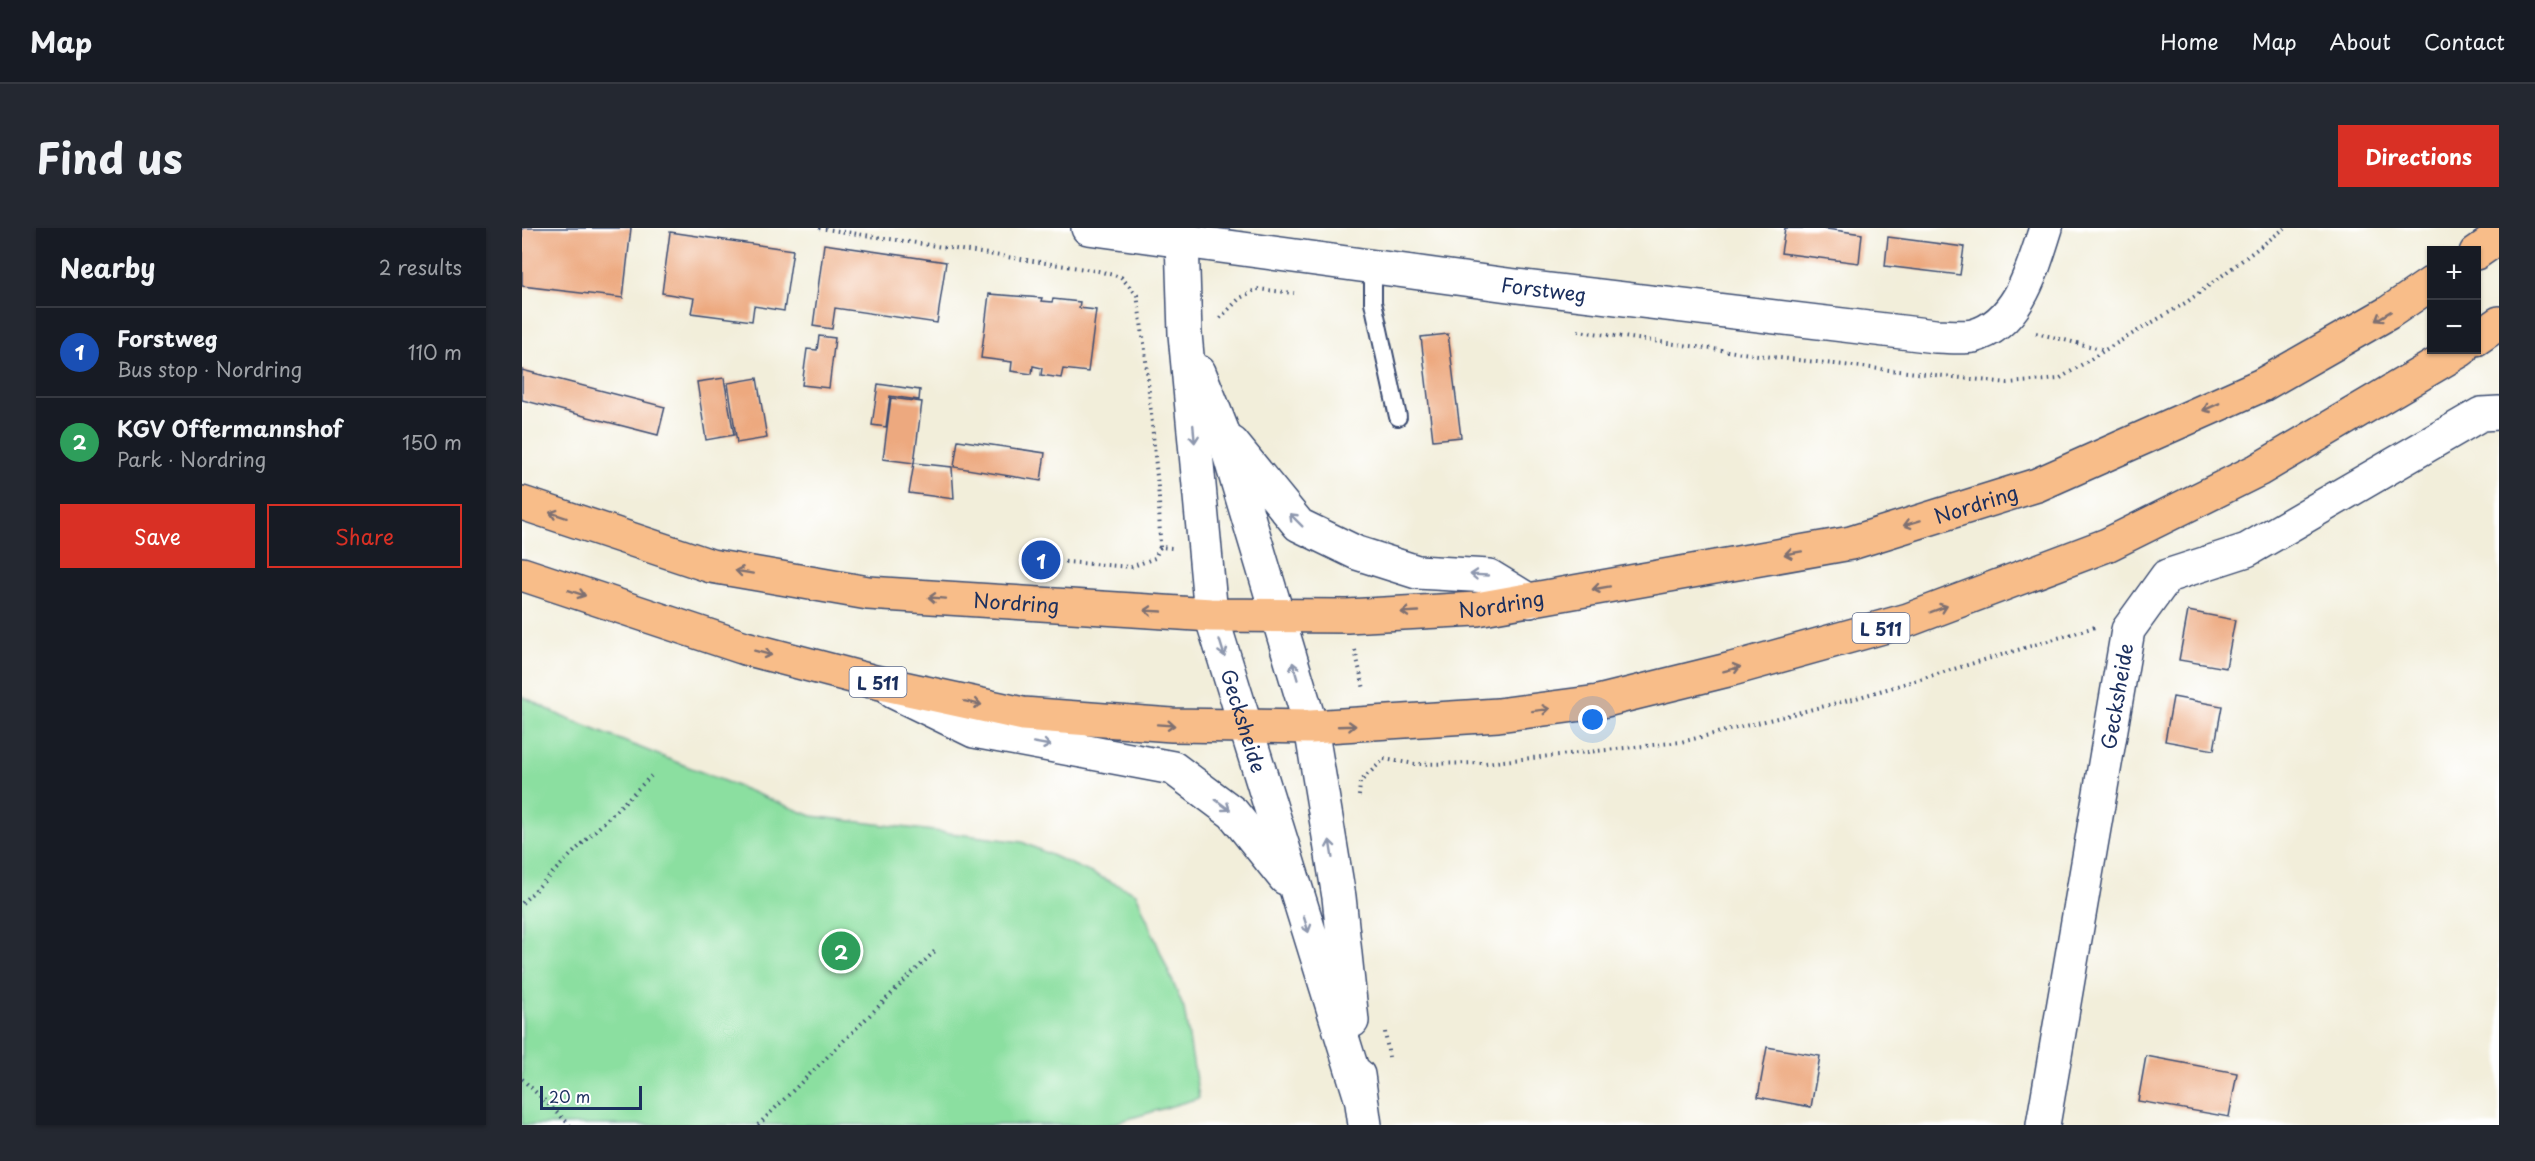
<!DOCTYPE html>
<html lang="en">
<head>
<meta charset="utf-8">
<style>
  body { margin:0; font-family:"Playpen Sans",sans-serif; background:#242831; color:#f1f3f6 }
  .controls { position:absolute; right:18px; top:18px; display:grid; overflow:hidden; border-radius:0px; box-shadow:0 2px 4px #0004 }
  .controls button { width:54px; height:54px; display:grid; place-items:center; padding:0; border:0; border-bottom:2px solid #363941; background:#171b24; color:#f1f3f6; font:30px sans-serif }
  .scale { position:absolute; left:18px; bottom:15px; width:102px; box-sizing:border-box; padding-left:6px; border:3px solid #1b2f5e; border-top:0; font-size:16px; line-height:21px; white-space:nowrap; color:#1b2f5e; -webkit-text-stroke:4px #fff; paint-order:stroke }
  .you { position:absolute; left:1071px; top:492px; width:21px; height:21px; margin:-15px; border:4px solid #fff; border-radius:50%; background:#1a73e8; box-shadow:0 0 0 9px #1a73e833 }
  .badge { display:grid; place-items:center; width:39px; height:39px; border-radius:50%; background:#d93025; color:#fff; font-size:20px; font-weight:700 }
  .pin { position:absolute; translate:-50% -50%; border:3px solid #fff; box-shadow:0 2px 6px #0006 }
  .list { margin:0; padding:0; list-style:none }
  h2 { display:flex; justify-content:space-between; align-items:center; height:78px; margin:0; padding:0 24px; font-size:26px }
  h2 small { font-size:20px; font-weight:400; color:#9ea1a6 }
  .list li { display:grid; grid-template-columns:39px 1fr auto; gap:18px; align-items:center; box-sizing:border-box; height:90px; padding:0 24px; border-top:2px solid #363941 }
  .list b { display:block; font-size:22px; white-space:nowrap }
  .list p { margin:0; font-size:20px; white-space:nowrap; color:#9ea1a6 }
  .list em { font-size:20px; font-style:normal; color:#9ea1a6 }
  .actions { display:flex; gap:12px; padding:18px 24px }
  .actions a { flex:1; padding:14px 0; border:2px solid #d93025; border-radius:0px; text-align:center; font-size:21px; color:#d93025 }
  .actions .main { background:#d93025; color:#fff }
  .map { position:relative; flex:none; width:1977px; height:897px; overflow:hidden; border-radius:0px }
  header { display:flex; align-items:center; gap:36px; box-sizing:border-box; height:84px; padding:0 30px; background:#171b24; border-bottom:2px solid #363941 }
  header strong { font-size:28px }
  nav { display:flex; gap:33px; margin-inline-start:auto; font-size:21px }
  .intro { display:flex; align-items:center; justify-content:space-between; box-sizing:border-box; height:144px; padding:0 36px }
  h1 { margin:0; font-size:42px }
  .button { padding:15px 27px; border-radius:0px; background:#d93025; color:#fff; font-size:21px; font-weight:700 }
  main { display:flex; gap:36px; padding:0 36px }
  aside { flex:1; background:#171b24; border-radius:0px; box-shadow:0 2px 4px #0004 }
  .map>svg:first-child { display:block }
  .green { fill:#8bdfa0; stroke:#53877f; stroke-width:1.5 }
  .building { fill:#eda97f }
  .lines { fill:none; stroke-linecap:round; stroke-linejoin:round }
  .lane-casing { stroke:#3b4c71; stroke-width:20 }
  .street-casing { stroke:#3b4c71; stroke-width:36 }
  .primary-casing { stroke:#3b4c71; stroke-width:36 }
  .path { stroke:#3b4c71; stroke-width:4; stroke-dasharray:1.5 4.5; stroke-linecap:butt }
  .lane { stroke:#fff; stroke-width:16 }
  .street { stroke:#fff; stroke-width:33 }
  .primary { stroke:#f8bd89; stroke-width:33 }
  .oneway { stroke:#7e6f71 }
  .oneway2 { stroke:#8d97ae }
  .labels { text-anchor:middle; dominant-baseline:central; stroke-width:4.5; stroke-linejoin:round; paint-order:stroke }
  .shield { fill:#fff; stroke:#5f6d8e; stroke-width:1.5 }
  .shield-label { font-size:18px; font-weight:bold; fill:#1b2f5e }
  .street-label { font-size:20px; fill:#1b2f5e; stroke:#fff }
</style>
</head>
<body>
<header>
<strong>Map</strong>
<nav><a>Home</a><a>Map</a><a>About</a><a>Contact</a></nav>
</header>
<div class="intro"><h1>Find us</h1><a class="button">Directions</a></div>
<main>
<aside>
<h2>Nearby<small>2 results</small></h2>
<ul class="list">
<li><span class="badge" style="background:#1a4fb4">1</span><div><b>Forstweg</b><p>Bus stop · Nordring</p></div><em>110 m</em></li>
<li><span class="badge" style="background:#2e9e5b">2</span><div><b>KGV Offermannshof</b><p>Park · Nordring</p></div><em>150 m</em></li>
</ul>
<div class="actions"><a class="main">Save</a><a>Share</a></div>
</aside>
<div class="map">
<svg width="1977" height="897" viewBox="0 0 1977 897">
  <rect width="100%" height="100%" fill="#fff"/>
  <filter id="ink" filterUnits="userSpaceOnUse"><feTurbulence type="fractalNoise" baseFrequency=".0167" numOctaves="2"/><feDisplacementMap in="SourceGraphic" scale="12" xChannelSelector="R" yChannelSelector="G"/><feConvolveMatrix kernelMatrix="1 2 1 2 8 2 1 2 1" color-interpolation-filters="sRGB"/></filter>
  <filter id="wash" filterUnits="userSpaceOnUse"><feTurbulence type="fractalNoise" baseFrequency=".008" numOctaves="4" result="noise"/><feDisplacementMap in="SourceGraphic" scale="24" xChannelSelector="R" yChannelSelector="G"/><feGaussianBlur stdDeviation="1.35" result="paint"/><feColorMatrix in="noise" values="0 0 0 0 0 0 0 0 0 0 0 0 0 0 0 0 0 1.4 0 .05"/><feComposite in="paint" operator="in"/></filter>
  <g filter="url(#wash)">
    <rect width="100%" height="100%" fill="#f2eeda"/>
    <path class="green" d="M 0,468 L 41,489 L 290,588 L 500,614 L 614,665 L 662,781 L 677,870 L 586,897 L 0,897 Z"/>
    <g id="blocks">
      <path class="building" d="M 0,0 L 109,0 L 101,70 L 0,58 Z
        M 1263,0 L 1298,0 L 1340,6 L 1337,35 L 1259,25 Z
        M 148,4 L 271,22 L 262,83 L 232,78 L 230,93 L 169,85 L 172,70 L 140,65 Z
        M 1366,9 L 1442,19 L 1438,47 L 1363,38 Z
        M 302,16 L 424,34 L 415,95 L 313,80 L 310,101 L 291,98 Z
        M 467,66 L 520,70 L 519,73 L 530,74 L 531,71 L 558,74 L 557,80 L 574,82 L 566,144 L 541,141 L 539,150 L 519,147 L 520,140 L 511,138 L 510,146 L 489,143 L 490,134 L 459,130 Z
        M 926,106 L 939,209 L 911,212 L 899,109 Z
        M 297,108 L 313,110 L 307,160 L 280,157 L 285,121 L 295,122 Z
        M 0,142 L 143,179 L 136,207 L 0,172 Z
        M 202,150 L 212,207 L 184,212 L 175,154 Z
        M 235,150 L 245,210 L 215,215 L 206,155 Z
        M 356,156 L 398,162 L 397,172 L 368,168 L 364,199 L 350,197 Z
        M 369,170 L 400,174 L 392,235 L 361,231 Z
        M 436,212 L 523,225 L 519,253 L 432,239 Z
        M 392,235 L 430,239 L 432,271 L 387,265 Z
        M 1666,383 L 1713,392 L 1704,440 L 1657,432 Z
        M 1651,469 L 1700,478 L 1692,522 L 1643,513 Z
        M 1245,819 L 1298,828 L 1289,879 L 1236,869 Z
        M 1624,828 L 1715,845 L 1707,889 L 1616,873 Z"/>
    </g>
  </g>
  <g filter="url(#ink)">
    <use href="#blocks" fill-opacity="0" stroke="#3b4c71" stroke-width="1.5"/>
    <g class="lines">
      <defs>
        <path id="lane" d="M 851,38 L 851,74 L 876,189"/>
        <g id="street">
          <path id="s1" d="M 566,0 L 986,57 L 1413,108 C 1425,108 1439,110 1451,108 C 1497,96 1511,40 1524,0"/>
          <path id="s2" d="M 660,11 L 663,106 L 689,387 L 838,867"/>
          <path d="M 677,144 L 700,202 L 789,499 L 817,669 L 830,793"/>
          <path d="M 710,215 L 777,297 L 835,325 L 895,344 L 967,348 L 1008,373"/>
          <path d="M 372,464 L 452,503 L 651,540 L 711,585 L 763,650"/>
          <path d="M 836,847 L 843,897"/>
          <path id="s3" d="M 1521,897 L 1606,402 L 1645,348 L 1725,322 L 1959,186 L 1977,185"/>
        </g>
        <g id="primary">
          <path d="M 1954,25 L 1977,9"/>
          <path d="M 1954,111 L 1977,95"/>
          <path id="s4" d="M 0,275 L 189,338 L 346,365 L 689,387 L 825,388 L 955,381 L 1329,315 L 1515,257 L 1740,157 L 1866,85 L 1910,55"/>
          <path d="M 0,346 L 223,420 L 349,453 L 501,486 L 650,497 L 789,499 L 976,487 L 1076,474 L 1210,441 L 1386,392 L 1585,317 L 1736,242 L 1939,122"/>
        </g>
      </defs>
      <use href="#lane" class="lane-casing"/>
      <use href="#street" class="street-casing"/>
      <use href="#primary" class="primary-casing"/>
      <path class="path" d="M 297,0 L 576,43 L 599,49 L 615,67 L 623,122 L 637,270 L 638,319
        M 698,90 L 718,70 L 735,61 L 772,65
        M 1056,103 L 1258,130 L 1486,155 L 1537,151 L 1583,122
        M 1514,105 L 1583,122 L 1665,74 L 1763,0
        M 519,332 L 609,339 L 633,330 L 638,319 L 650,320
        M 833,422 L 842,461
        M 862,531 L 893,536 L 963,535 L 1159,514 L 1331,471 L 1573,399
        M 837,568 L 838,554 L 862,531
        M 0,675 L 129,548
        M 863,804 L 867,829
        M 0,851 L 48,897
        M 236,897 L 415,721"/>
      <use href="#lane" class="lane"/>
      <use href="#street" class="street"/>
      <use href="#primary" class="primary"/>
    </g>
    <defs><path id="oneway-shaft" d="M-6 0H5M1.5-3L5.5 0L1.5 3" fill="none" stroke-width="1.6" stroke-linecap="round" stroke-linejoin="round" transform="scale(1.5)"/></defs>
    <g class="oneway">
      <use href="#oneway-shaft" transform="translate(1861 88) rotate(149)"/>
      <use href="#oneway-shaft" transform="translate(1689 179) rotate(156)"/>
      <use href="#oneway-shaft" transform="translate(36 287) rotate(-162)"/>
      <use href="#oneway-shaft" transform="translate(1390 295) rotate(163)"/>
      <use href="#oneway-shaft" transform="translate(1271 325) rotate(170)"/>
      <use href="#oneway-shaft" transform="translate(222 344) rotate(-170)"/>
      <use href="#oneway-shaft" transform="translate(1079 360) rotate(170)"/>
      <use href="#oneway-shaft" transform="translate(55 365) rotate(18)"/>
      <use href="#oneway-shaft" transform="translate(415 370) rotate(-176)"/>
      <use href="#oneway-shaft" transform="translate(1417 381) rotate(-21)"/>
      <use href="#oneway-shaft" transform="translate(631 383) rotate(-177)"/>
      <use href="#oneway-shaft" transform="translate(888 384) rotate(177)"/>
      <use href="#oneway-shaft" transform="translate(241 425) rotate(15)"/>
      <use href="#oneway-shaft" transform="translate(1210 441) rotate(-15)"/>
      <use href="#oneway-shaft" transform="translate(451 475) rotate(12)"/>
      <use href="#oneway-shaft" transform="translate(1019 482) rotate(-7)"/>
      <use href="#oneway-shaft" transform="translate(644 497) rotate(4)"/>
      <use href="#oneway-shaft" transform="translate(825 498) rotate(-2)"/>
    </g>
    <g class="oneway2">
      <use href="#oneway-shaft" transform="translate(672 206) rotate(85)"/>
      <use href="#oneway-shaft" transform="translate(774 292) rotate(-135)"/>
      <use href="#oneway-shaft" transform="translate(957 347) rotate(-177)"/>
      <use href="#oneway-shaft" transform="translate(700 420) rotate(73)"/>
      <use href="#oneway-shaft" transform="translate(773 443) rotate(-106)"/>
      <use href="#oneway-shaft" transform="translate(520 516) rotate(10)"/>
      <use href="#oneway-shaft" transform="translate(701 577) rotate(36)"/>
      <use href="#oneway-shaft" transform="translate(809 621) rotate(-99)"/>
      <use href="#oneway-shaft" transform="translate(784 696) rotate(73)"/>
    </g>
  </g>
  <g class="labels">
    <g class="shield">
      <rect x="1330.5" y="385" width="57" height="30" rx="4.5"/>
      <rect x="327.5" y="439" width="57" height="30" rx="4.5"/>
    </g>
    <g class="shield-label">
      <text x="1359" y="400">L 511</text>
      <text x="356" y="454">L 511</text>
    </g>
    <g class="street-label">
      <text stroke="none"><textPath href="#s1" startOffset="460">Forstweg</textPath></text>
      <text stroke="none"><textPath href="#s4" startOffset="1479">Nordring</textPath></text>
      <text stroke="none"><textPath href="#s4" startOffset="507">Nordring</textPath></text>
      <text stroke="none"><textPath href="#s4" startOffset="993">Nordring</textPath></text>
      <text stroke="none"><textPath href="#s3" startOffset="435">Gecksheide</textPath></text>
      <text stroke="none"><textPath href="#s2" startOffset="488">Gecksheide</textPath></text>
    </g>
  </g>
</svg>
<div class="controls">
<button>+</button>
<button>−</button>
</div>
<div class="scale">20 m</div>
<div class="you"></div>
<div class="pin badge" style="left:519px;top:332px;background:#1a4fb4">1</div>
<div class="pin badge" style="left:319px;top:723px;background:#2e9e5b">2</div>
</div>
</main>
</body>
</html>
